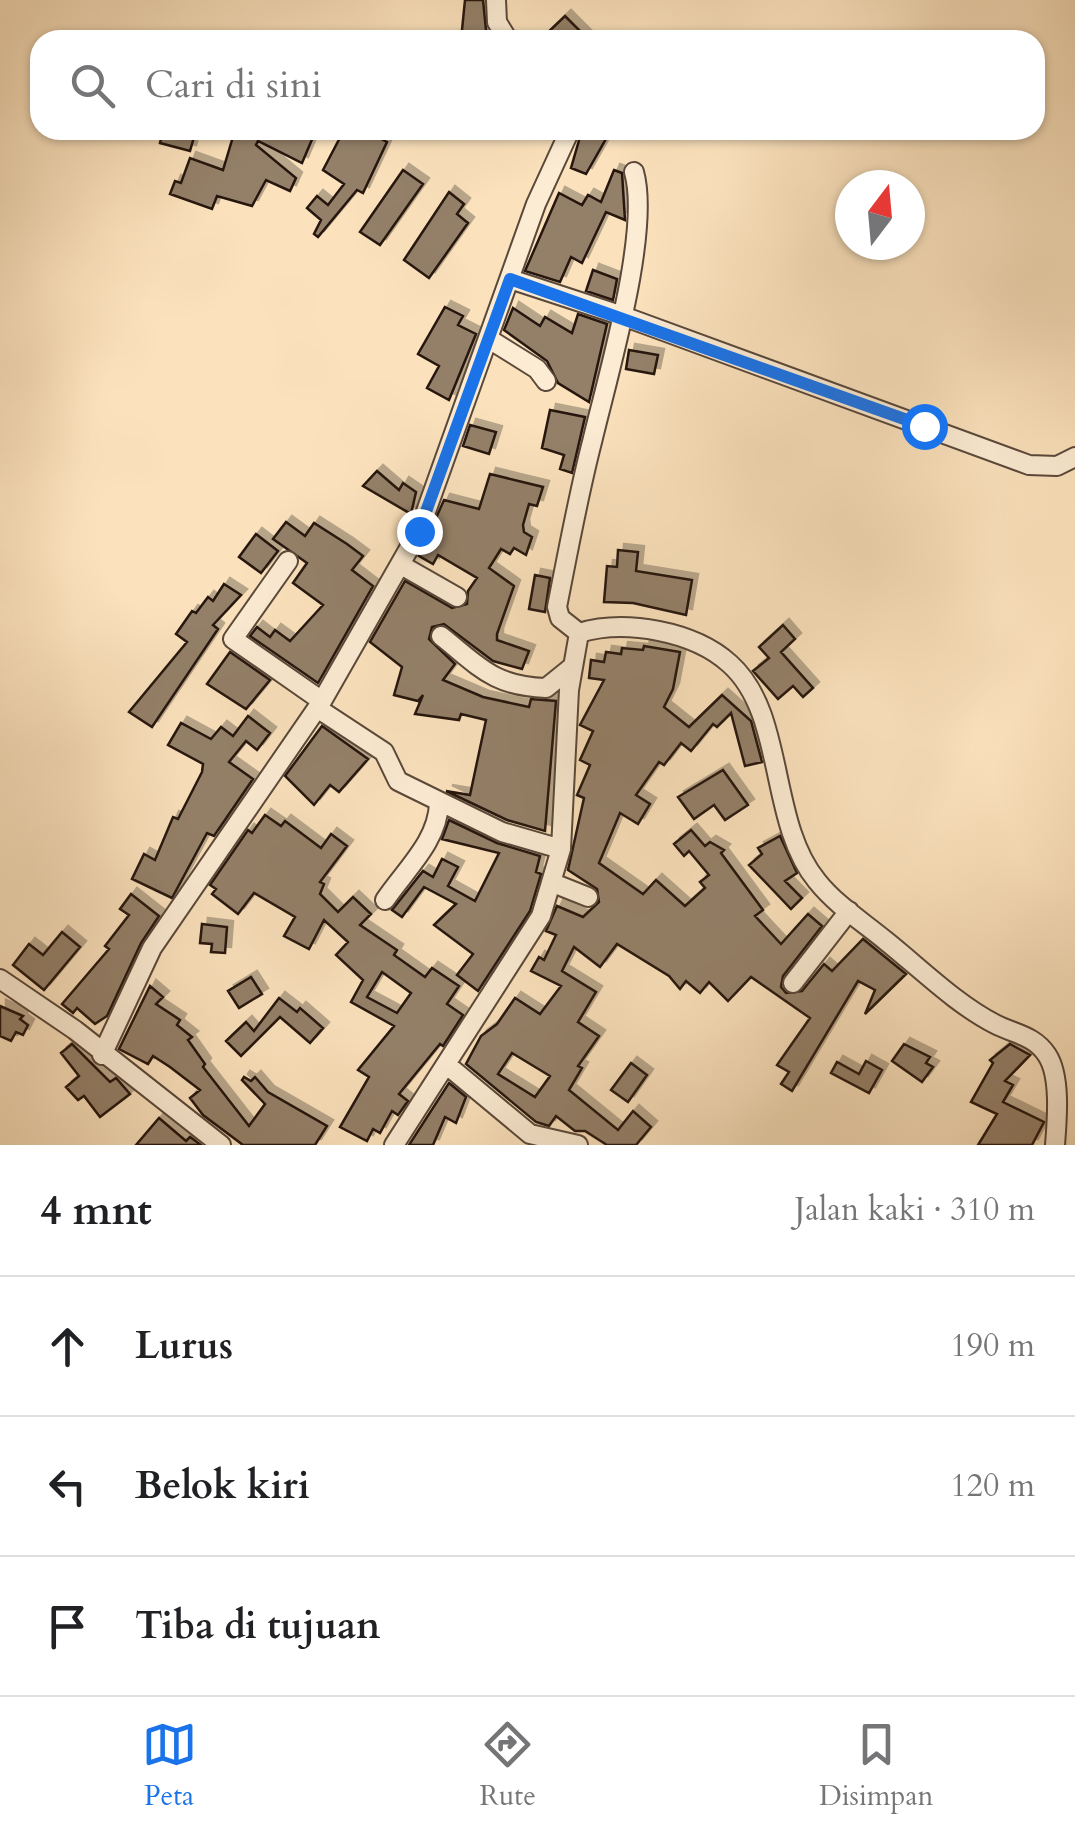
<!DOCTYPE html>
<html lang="id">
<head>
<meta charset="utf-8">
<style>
  body { margin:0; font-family:Cardo,serif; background:#f6f6f6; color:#202124 }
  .compass { position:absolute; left:835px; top:170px; width:90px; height:90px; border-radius:50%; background:#fff; box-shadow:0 2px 8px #0004; rotate:16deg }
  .stop { position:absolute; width:30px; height:30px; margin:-22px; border:8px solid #1a73e8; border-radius:50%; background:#fff }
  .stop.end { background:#1a73e8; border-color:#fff; box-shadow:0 2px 10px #0008 }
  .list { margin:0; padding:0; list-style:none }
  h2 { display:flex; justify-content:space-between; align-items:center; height:130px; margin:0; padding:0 40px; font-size:42px }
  h2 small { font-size:32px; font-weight:400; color:#757577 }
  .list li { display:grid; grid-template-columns:65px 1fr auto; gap:30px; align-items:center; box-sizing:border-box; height:140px; padding:0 40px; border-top:2px solid #e0e0e0 }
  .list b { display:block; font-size:38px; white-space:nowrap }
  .list em { font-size:32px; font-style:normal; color:#757577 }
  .icon { flex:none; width:55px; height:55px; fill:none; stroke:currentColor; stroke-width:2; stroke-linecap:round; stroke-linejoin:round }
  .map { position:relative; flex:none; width:1075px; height:1145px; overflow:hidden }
  .search { position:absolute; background:#fff; box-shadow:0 2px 8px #0004; left:30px; right:30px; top:30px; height:110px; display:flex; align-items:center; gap:25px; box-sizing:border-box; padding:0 35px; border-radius:30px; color:#757577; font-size:38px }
  .sheet { height:550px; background:#fff }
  nav { display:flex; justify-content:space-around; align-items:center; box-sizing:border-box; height:140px; border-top:2px solid #e0e0e0; background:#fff; font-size:28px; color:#757577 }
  nav a { display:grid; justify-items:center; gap:5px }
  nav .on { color:#1a73e8 }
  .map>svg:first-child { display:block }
  .building { fill:#948069; stroke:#25150e; stroke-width:2.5; fill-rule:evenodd; filter:url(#shadow) }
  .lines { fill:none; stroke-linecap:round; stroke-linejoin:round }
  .minor-casing { stroke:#5a483a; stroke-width:22 }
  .minor { stroke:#fcecd4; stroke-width:18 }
  .route { stroke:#1a73e8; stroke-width:12 }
</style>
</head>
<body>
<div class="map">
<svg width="1075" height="1145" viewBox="0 0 1075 1145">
  <defs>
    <filter id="shadow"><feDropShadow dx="6" dy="-6" stdDeviation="0" flood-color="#0004"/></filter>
  </defs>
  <rect width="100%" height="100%" fill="#fbe2bd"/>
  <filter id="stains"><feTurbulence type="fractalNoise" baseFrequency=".002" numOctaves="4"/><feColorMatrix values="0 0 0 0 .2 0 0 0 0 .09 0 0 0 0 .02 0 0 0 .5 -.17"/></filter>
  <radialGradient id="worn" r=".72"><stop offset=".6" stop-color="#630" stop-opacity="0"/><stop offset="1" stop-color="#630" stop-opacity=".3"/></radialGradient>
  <path class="building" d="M 465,0 L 483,0 L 487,40 L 461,40 Z
    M 565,16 L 589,40 L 540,40 Z
    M 163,130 L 196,130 L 190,151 L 160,143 Z
    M 235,130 L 316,130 L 302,163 L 258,141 L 256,145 L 296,178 L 290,191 L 266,180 L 252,206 L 217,196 L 212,209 L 170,194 L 175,181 L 181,183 L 190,158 L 223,170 Z
    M 344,130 L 364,130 L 387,142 L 363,193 L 357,190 L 318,237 L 314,234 L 321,220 L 307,208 L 317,196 L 328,205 L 344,184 L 323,170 Z
    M 582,130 L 611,130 L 586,174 L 571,168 Z
    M 403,170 L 423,184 L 380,245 L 360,232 Z
    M 614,170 L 622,173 L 625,220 L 606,212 L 582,263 L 571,257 L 560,282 L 525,271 L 559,193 L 582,205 L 588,195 L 601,202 Z
    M 449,192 L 464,204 L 457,214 L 468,223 L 429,278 L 404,260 Z
    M 593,270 L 617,279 L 613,300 L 586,291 Z
    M 445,307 L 463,316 L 458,325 L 476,334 L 449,400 L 427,388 L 439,366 L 418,354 Z
    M 513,308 L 540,326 L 545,317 L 572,333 L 578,314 L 607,324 L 589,402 L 558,383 L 547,361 L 504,330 Z
    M 629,350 L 658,355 L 654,374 L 626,369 Z
    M 550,410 L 585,417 L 572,473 L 560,469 L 564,455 L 542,448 Z
    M 470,425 L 496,432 L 489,454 L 463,446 Z
    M 377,471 L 399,490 L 403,483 L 416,492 L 411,514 L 363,486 Z
    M 490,474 L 543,487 L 537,506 L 529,504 L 523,525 L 524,532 L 532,537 L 526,555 L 514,548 L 510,554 L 501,549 L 489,568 L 514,586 L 497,634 L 497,640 L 529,651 L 522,669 L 493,661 L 444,624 L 432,627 L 429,639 L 455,664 L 443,680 L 483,697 L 529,707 L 531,699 L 556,701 L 545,831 L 507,820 L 446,791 L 470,795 L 486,720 L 461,714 L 459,720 L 415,714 L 423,695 L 418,701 L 394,695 L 402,667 L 370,642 L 405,581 L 452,608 L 467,604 L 468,591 L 477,578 L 438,555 L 433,564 L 419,556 L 444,500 L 479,509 Z
    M 286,522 L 305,536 L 314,523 L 347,544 L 363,556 L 352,570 L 373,586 L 318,683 L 250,636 L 257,627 L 270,637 L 275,630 L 290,641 L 323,605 L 293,583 L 307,563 L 273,539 Z
    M 256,534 L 278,551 L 261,573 L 239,557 Z
    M 618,550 L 638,552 L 636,571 L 692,580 L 686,615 L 633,603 L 604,602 L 607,566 L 617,567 Z
    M 535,575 L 550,578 L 545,612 L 529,609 Z
    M 224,584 L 241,595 L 213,625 L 218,629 L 152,727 L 129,712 L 187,642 L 176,634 L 192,611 L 196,613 L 208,597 L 213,601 Z
    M 783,625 L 795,639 L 781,652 L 813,688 L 803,697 L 793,686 L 778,699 L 753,671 L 769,658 L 759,647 Z
    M 644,646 L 680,652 L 673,689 L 664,707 L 689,727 L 722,695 L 751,721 L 762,762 L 745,766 L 731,713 L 717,727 L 713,724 L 691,751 L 681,743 L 664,765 L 659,762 L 636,795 L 650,804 L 638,824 L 620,813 L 599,863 L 643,894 L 656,880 L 685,906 L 705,888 L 700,882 L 709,875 L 689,851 L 684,856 L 674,844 L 691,830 L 705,846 L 710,842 L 724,850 L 721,853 L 763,910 L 755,916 L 781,944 L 808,914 L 822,926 L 783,976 L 781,987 L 786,993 L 802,991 L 824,964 L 832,971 L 863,939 L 906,974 L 865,1014 L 875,990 L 858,981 L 792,1091 L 781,1084 L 789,1072 L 777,1065 L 810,1018 L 751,977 L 728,1001 L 709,982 L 700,993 L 686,981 L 680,989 L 669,976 L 617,944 L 600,967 L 574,947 L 562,971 L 596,992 L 578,1022 L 599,1036 L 578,1066 L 582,1068 L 569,1090 L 618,1130 L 633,1111 L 651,1127 L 636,1145 L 607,1145 L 585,1131 L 575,1131 L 556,1116 L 549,1126 L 536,1122 L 466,1064 L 481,1036 L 497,1024 L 515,998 L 540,1014 L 561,986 L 531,971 L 539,957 L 544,960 L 556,935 L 546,931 L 557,906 L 583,917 L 599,902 L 597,889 L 568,870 L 584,798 L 577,795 L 590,765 L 580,760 L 593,731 L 580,725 L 604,680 L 589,678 L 591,660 L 604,662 L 606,652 L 621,654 L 622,648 L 643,650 ZM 512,1053 L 550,1076 L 535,1097 L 498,1074 Z
    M 230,652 L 270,680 L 246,709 L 207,684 Z
    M 248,716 L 270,733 L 257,750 L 246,741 L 229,762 L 253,779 L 214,836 L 207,833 L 172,898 L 132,879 L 144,854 L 155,860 L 173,817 L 178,819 L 202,772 L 203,764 L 168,745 L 181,723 L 211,739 L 221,727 L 233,736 Z
    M 322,726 L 368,759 L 339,792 L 330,785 L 314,805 L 285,776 Z
    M 723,770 L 748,805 L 725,820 L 714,805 L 694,819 L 678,797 Z
    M 265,815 L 281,826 L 285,821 L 321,848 L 331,834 L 347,846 L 320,882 L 324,884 L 320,894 L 338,912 L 353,897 L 371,914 L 360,925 L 397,950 L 394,955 L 425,977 L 432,968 L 459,986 L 447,1004 L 463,1015 L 443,1046 L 440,1044 L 399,1094 L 408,1101 L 398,1115 L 392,1111 L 380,1133 L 373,1129 L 367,1141 L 340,1127 L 369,1077 L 358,1070 L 394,1026 L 351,1002 L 363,980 L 336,955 L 348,942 L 324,920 L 309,949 L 284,936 L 295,917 L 254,893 L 238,914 L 212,894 L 216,889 L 210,885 L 248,830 L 252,833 ZM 382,972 L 411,993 L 397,1013 L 367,997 Z
    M 449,820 L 497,843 L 540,856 L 536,872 L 541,874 L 530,911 L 478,991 L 457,975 L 473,954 L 434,925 L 456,904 L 424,887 L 402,917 L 392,910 L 423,871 L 433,877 L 442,859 L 458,867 L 448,886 L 475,901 L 499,853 L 442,839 Z
    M 780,836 L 797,873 L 785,881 L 802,898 L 791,909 L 749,865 L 762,854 L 758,848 Z
    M 131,894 L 159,916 L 141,943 L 107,1016 L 95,1024 L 77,1008 L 73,1013 L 62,1004 L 109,949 L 105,946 L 129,915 L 120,909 Z
    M 202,924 L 227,927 L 225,953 L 211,952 L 212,944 L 200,943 Z
    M 62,932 L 80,947 L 44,990 L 13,965 L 29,944 L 43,955 Z
    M 251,977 L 262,994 L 239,1008 L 228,991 Z
    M 150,986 L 163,997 L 156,1004 L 180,1020 L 177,1025 L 192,1037 L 188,1040 L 205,1064 L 203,1067 L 249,1126 L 265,1104 L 242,1080 L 244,1077 L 251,1081 L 255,1077 L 268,1092 L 327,1126 L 315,1145 L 243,1145 L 203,1115 L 190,1098 L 200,1090 L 170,1067 L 153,1056 L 148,1064 L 119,1049 Z
    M 279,998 L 297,1012 L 300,1008 L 323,1028 L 310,1043 L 280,1017 L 241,1056 L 226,1041 L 246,1022 L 254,1031 Z
    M 0,1006 L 23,1016 L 20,1019 L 28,1025 L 23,1035 L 16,1032 L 11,1041 L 0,1036 Z
    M 72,1044 L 110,1082 L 116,1078 L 130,1094 L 100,1117 L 84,1096 L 78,1100 L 66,1087 L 79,1076 L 61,1053 Z
    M 904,1044 L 930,1057 L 926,1063 L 933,1067 L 922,1082 L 892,1061 Z
    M 1010,1044 L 1030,1055 L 1005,1081 L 1013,1085 L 1003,1102 L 1044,1122 L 1032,1145 L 978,1145 L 997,1114 L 971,1102 L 993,1063 L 990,1060 Z
    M 866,1061 L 882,1070 L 869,1093 L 831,1073 L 837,1062 L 859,1074 Z
    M 631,1063 L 647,1075 L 628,1102 L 611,1090 Z
    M 449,1083 L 466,1097 L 456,1123 L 445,1117 L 433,1145 L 409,1145 Z
    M 159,1118 L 186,1141 L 190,1137 L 201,1145 L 136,1145 Z"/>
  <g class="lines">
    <defs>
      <path id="minor" d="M 496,0 L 497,22 L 508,40
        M 634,172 C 651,232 607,378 592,442 C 578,496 568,552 557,607 L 560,618 L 579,633 C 625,619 694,631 730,664 C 786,714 768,822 817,881 C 836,905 863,922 886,941 C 921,969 956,1004 995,1024 C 1014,1034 1034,1035 1047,1055 C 1061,1076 1057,1120 1055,1145
        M 510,279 L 620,315 L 1029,465 L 1057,466 L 1075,457
        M 489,339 L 537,369 L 546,381
        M 288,561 L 233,639 L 322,701
        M 401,565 L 457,597
        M 441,636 C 480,667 493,686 546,688 L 572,667
        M 317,708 L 384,752 L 398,781 L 502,832 L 561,849
        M 553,883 L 588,897
        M 385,900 C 406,869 438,841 439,803
        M 0,979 L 75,1030 L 221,1145
        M 793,983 L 849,911
        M 102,1055 L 152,948 L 322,701 L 419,531 L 536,204 L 570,130
        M 447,1065 L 530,1134 L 578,1145
        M 394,1145 L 541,916 L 561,849 L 569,690 L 579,633"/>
    </defs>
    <use href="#minor" class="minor-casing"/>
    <use href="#minor" class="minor"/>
  </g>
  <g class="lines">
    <path class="route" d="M 419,531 L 510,279 L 924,426"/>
  </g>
  <rect width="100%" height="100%" filter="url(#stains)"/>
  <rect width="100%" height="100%" fill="url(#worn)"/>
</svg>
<svg class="compass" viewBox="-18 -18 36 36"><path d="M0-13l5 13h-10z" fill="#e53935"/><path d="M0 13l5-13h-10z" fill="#757577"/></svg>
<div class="stop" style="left:924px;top:426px"></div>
<div class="stop end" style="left:419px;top:531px"></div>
<div class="search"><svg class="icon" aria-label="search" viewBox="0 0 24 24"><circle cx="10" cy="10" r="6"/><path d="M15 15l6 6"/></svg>Cari di sini</div>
</div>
<section class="sheet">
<h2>4 mnt<small>Jalan kaki · 310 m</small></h2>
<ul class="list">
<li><svg class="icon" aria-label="ahead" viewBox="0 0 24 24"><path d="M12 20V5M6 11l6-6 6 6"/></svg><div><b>Lurus</b></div><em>190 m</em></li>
<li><svg class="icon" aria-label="left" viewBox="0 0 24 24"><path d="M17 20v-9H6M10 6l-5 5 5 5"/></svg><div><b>Belok kiri</b></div><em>120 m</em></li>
<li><svg class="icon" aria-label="arrive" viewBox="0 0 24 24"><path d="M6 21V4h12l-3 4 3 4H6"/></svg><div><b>Tiba di tujuan</b></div></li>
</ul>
</section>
<nav>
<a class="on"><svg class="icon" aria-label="map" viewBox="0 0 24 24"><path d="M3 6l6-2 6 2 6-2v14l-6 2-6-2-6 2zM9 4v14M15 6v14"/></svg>Peta</a>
<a><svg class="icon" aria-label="directions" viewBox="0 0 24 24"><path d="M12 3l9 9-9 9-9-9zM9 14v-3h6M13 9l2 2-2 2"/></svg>Rute</a>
<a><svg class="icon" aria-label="saved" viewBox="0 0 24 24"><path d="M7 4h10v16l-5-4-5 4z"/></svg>Disimpan</a>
</nav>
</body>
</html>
